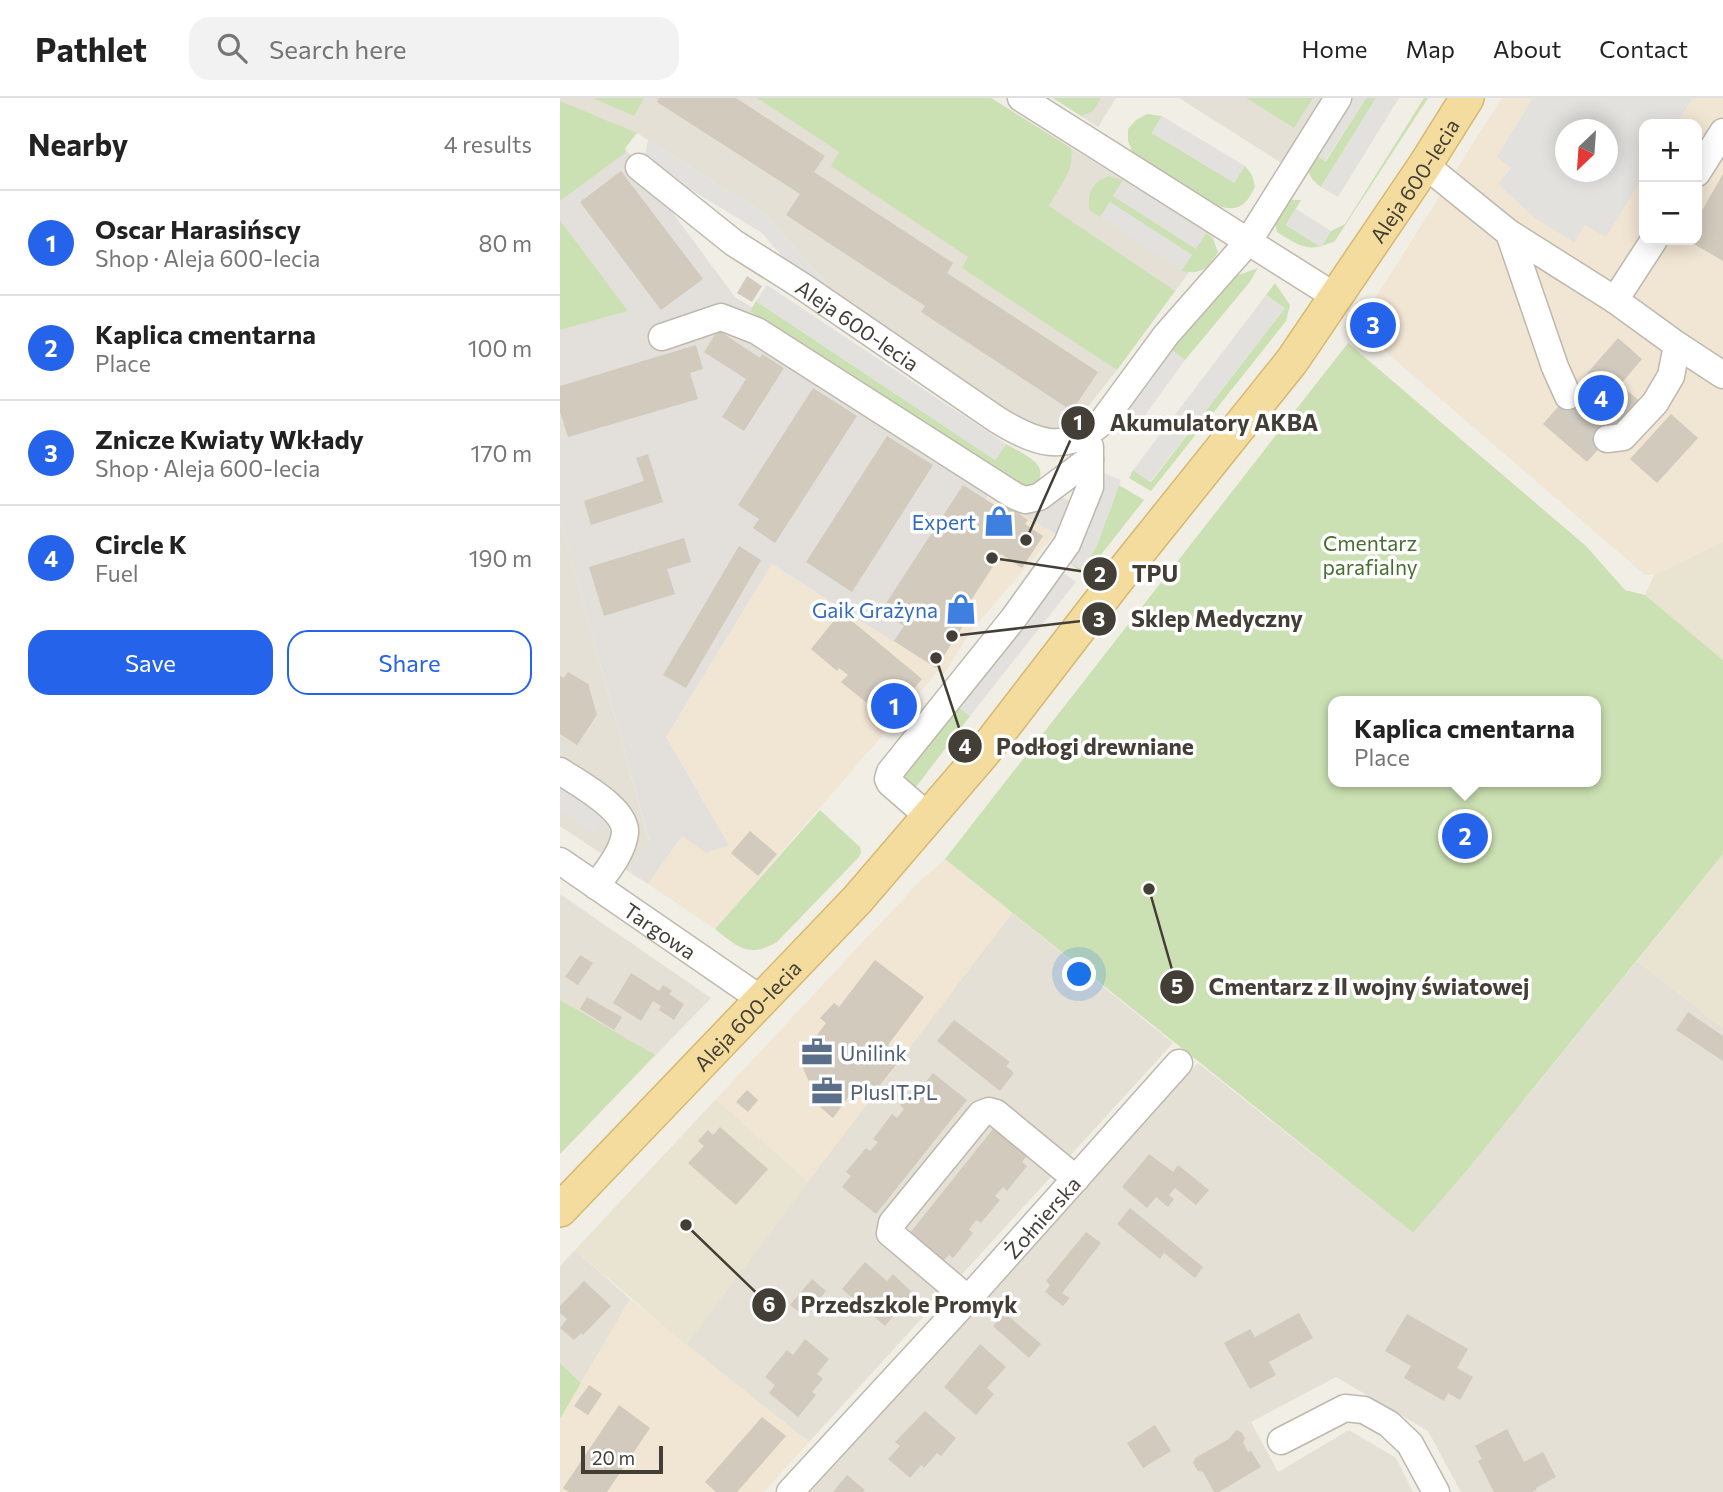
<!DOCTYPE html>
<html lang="en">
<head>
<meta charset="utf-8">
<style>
  body { margin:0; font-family:Commissioner,sans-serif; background:#f2f2f2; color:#222 }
  .controls { position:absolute; right:21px; top:21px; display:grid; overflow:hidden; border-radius:14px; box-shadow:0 4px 18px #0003 }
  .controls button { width:63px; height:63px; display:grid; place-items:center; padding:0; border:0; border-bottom:2px solid #e0e0e0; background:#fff; color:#222; font:35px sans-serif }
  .compass { position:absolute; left:995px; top:21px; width:63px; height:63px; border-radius:50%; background:#fff; box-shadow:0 4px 18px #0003; rotate:205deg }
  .scale { position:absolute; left:21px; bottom:18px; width:82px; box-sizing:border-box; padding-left:7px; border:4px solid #433e36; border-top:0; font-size:19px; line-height:24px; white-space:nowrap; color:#433e36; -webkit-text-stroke:5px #fff; paint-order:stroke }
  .you { position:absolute; left:520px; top:877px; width:24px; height:24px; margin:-18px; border:5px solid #fff; border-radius:50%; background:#1a73e8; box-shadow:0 0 0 10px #1a73e833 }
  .badge { display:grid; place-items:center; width:46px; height:46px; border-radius:50%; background:#2563eb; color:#fff; font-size:23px; font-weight:700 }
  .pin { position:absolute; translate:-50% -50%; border:4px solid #fff; box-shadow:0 2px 7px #0006 }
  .popup { position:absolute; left:768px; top:598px; width:273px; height:91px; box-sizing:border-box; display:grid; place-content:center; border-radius:14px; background:#fff; filter:drop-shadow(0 2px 5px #0005); font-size:23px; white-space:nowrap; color:#767676 }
  .popup b { font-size:26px; color:#222 }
  .popup::after { content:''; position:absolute; left:50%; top:100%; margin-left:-14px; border:14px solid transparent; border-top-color:#fff }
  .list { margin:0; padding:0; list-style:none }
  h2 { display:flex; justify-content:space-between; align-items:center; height:91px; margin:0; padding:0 28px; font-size:30px }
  h2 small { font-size:23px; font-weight:400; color:#767676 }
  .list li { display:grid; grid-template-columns:46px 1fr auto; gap:21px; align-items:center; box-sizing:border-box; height:105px; padding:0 28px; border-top:2px solid #e0e0e0 }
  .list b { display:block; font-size:26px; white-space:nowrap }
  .list p { margin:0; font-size:23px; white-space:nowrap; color:#767676 }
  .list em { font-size:23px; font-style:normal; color:#767676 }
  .actions { display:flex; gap:14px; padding:21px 28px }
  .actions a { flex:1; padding:16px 0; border:2px solid #2563eb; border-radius:21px; text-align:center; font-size:24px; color:#2563eb }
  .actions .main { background:#2563eb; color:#fff }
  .icon { flex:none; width:38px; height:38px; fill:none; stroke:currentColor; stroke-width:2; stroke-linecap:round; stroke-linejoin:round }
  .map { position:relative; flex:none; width:1163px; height:1394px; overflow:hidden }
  header { display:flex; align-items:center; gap:42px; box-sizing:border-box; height:98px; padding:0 35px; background:#fff; border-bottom:2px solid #e0e0e0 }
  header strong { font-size:33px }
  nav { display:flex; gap:38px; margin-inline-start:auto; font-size:24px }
  .search { width:490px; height:63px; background:#f2f2f2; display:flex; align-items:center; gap:18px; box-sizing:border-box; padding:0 24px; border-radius:21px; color:#767676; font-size:26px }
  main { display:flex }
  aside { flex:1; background:#fff }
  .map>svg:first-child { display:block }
  .residential { fill:#e4e0d5 }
  .commercial { fill:#f1e5d3; fill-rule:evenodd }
  .industrial { fill:#e3e0db }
  .education { fill:#e9e3d1 }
  .green { fill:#cce1b3; fill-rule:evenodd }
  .parking { fill:#e2e1de; fill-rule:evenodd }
  .building { fill:#d1cabd }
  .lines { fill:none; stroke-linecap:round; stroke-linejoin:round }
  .minor-tunnel { stroke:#cecbc3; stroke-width:26; stroke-dasharray:26 13; stroke-linecap:butt }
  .minor-casing { stroke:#beb8ad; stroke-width:29 }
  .major-casing { stroke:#d6b96f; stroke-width:36 }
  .minor { stroke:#fff; stroke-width:26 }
  .major { stroke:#f3dc9d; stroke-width:33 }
  .labels { text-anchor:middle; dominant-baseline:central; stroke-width:7; stroke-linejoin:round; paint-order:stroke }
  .street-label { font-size:21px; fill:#433e36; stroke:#fff }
  .shop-label { font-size:21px; fill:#366cbe; stroke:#fff; text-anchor:end }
  .park-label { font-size:21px; fill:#466e30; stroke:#fff }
  .service-label { font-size:21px; fill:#4e5e75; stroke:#fff; text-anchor:start }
  .leader { fill:none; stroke:#433e36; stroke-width:2.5 }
  .callout-dot { fill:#433e36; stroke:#fff; stroke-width:2.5 }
  .mark-label { font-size:21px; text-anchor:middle; font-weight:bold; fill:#fff }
  .callout-label { font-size:23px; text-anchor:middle; font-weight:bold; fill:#433e36; stroke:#fff; stroke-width:7; stroke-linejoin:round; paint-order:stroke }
</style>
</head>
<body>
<header>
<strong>Pathlet</strong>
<div class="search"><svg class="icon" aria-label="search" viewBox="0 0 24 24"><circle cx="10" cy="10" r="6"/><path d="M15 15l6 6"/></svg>Search here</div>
<nav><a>Home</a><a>Map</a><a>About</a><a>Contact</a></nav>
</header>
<main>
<aside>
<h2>Nearby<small>4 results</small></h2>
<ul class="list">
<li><span class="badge">1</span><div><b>Oscar Harasińscy</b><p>Shop · Aleja 600-lecia</p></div><em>80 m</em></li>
<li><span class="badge">2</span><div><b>Kaplica cmentarna</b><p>Place</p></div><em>100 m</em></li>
<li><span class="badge">3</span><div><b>Znicze Kwiaty Wkłady</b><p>Shop · Aleja 600-lecia</p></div><em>170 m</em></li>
<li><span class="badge">4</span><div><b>Circle K</b><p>Fuel</p></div><em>190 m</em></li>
</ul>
<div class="actions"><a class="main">Save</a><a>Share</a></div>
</aside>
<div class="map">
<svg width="1163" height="1394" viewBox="0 0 1163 1394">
  <rect width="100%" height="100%" fill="#f1eee6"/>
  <path class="residential" d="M 0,0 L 431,0 L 655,139 L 557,272 L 506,336 L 471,330 L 289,212 L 205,116 L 77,35 L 65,50 L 65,55 L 0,103 Z
    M 493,0 L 556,0 L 538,29 Z
    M 619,0 L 796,0 L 745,80 Z
    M 0,420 L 89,743 L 69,774 L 0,728 Z
    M 0,796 L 151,900 L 0,1056 Z
    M 452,815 L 613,945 L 249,1344 L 126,1247 L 221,1117 Z
    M 1077,863 L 1163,930 L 1163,1394 L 901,1394 L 868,1333 L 776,1279 L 691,1324 L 718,1374 L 789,1332 L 836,1360 L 853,1394 L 250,1394 L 638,965 L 853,1135 L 904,1076 Z
    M 15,1152 L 70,1201 L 21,1285 L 0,1265 L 0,1168 Z"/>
  <path class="commercial" d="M 942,0 L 1163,0 L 1163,444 L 1094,477 L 1085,477 L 797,229 ZM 1084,26 L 1137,26 L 1137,142 L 1084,142 ZM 1006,32 L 1048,32 L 1048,74 L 1006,74 Z
    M 431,396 L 495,436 L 410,534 L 384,576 L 378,573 L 155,831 L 88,786 L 122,738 L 169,747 L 106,639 L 212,466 L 334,544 Z
    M 385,761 L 452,815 L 248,1084 L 156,1001 L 359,784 Z
    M 70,1201 L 249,1344 L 204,1394 L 0,1394 L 0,1321 Z"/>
  <path class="industrial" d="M 65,50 L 175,199 L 517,408 L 495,436 L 430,396 L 334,544 L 212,466 L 106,639 L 169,747 L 146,755 L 122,738 L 88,786 L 69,774 L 89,742 L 0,420 L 0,232 L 67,213 L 0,122 L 0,103 L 64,55 Z"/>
  <path class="education" d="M 1163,444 L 1163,562 L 1085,497 L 1094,477 Z
    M 1163,756 L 1163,930 L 1077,863 Z
    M 156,1001 L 248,1084 L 126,1247 L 15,1152 Z"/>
  <path class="green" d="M 33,0 L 84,0 L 74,18 Z
    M 197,0 L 431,0 L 511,50 C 515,73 499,89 489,108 L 615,193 L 557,272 L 402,170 L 408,159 L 271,68 L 279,54 Z
    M 493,0 L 541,0 L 533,13 L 521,18 Z
    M 686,0 L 753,0 L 734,30 Z
    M 806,0 L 816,0 L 761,89 C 747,79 746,70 750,54 L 766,63 Z
    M 864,0 L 868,0 L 775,143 C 748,155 741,149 717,134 L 715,125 L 726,102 L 741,102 L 726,127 L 761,149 L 771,133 L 785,126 Z
    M 0,3 L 77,35 L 65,50 L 65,55 L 0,103 Z
    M 587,16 L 602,18 L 592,35 L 674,84 L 685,68 L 692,77 L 695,89 C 685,110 676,115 652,106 L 573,56 L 568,43 L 568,31 L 576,22 Z
    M 549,78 L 563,82 L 553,98 L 636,150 L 646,135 L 653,141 L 658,154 C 647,171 642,177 621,173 L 632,157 L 550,104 L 540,119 L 529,112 C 528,95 531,84 549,78 Z
    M 0,122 L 68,213 L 0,232 Z
    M 698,170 L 689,185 L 625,262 L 609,250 L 673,179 Z
    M 715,185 L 730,207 L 726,223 L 591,393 L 569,380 L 573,372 L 591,384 L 724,211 L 706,197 Z
    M 196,203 L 435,362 L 446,346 C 456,352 468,357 476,365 C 485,374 480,391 466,391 C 462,391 459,389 455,387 L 190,213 Z
    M 788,245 L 1026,448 L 1065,492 L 1085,497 L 1163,562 L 1163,756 L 904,1076 L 853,1135 L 385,761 ZM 774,603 L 1036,603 L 1036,684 L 774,684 Z
    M 559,387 L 584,402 L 525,477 L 509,465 L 523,471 L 537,447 Z
    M 396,607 L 410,618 L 350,697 L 341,681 Z
    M 260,712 L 300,749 L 301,755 L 299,759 L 217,844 C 188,860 179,850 155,831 Z
    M 0,902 L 95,957 L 0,1056 Z
    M 0,1265 L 21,1285 L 0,1321 Z"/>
  <path class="parking" d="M 784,0 L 806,0 L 765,63 L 750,54 Z
    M 816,0 L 839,0 L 778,99 L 761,89 Z
    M 973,0 L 1133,0 L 1116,26 L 1084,26 L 1084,77 L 1046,139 L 1025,127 L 1014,144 L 975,120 L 938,86 L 951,70 L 937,59 ZM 1006,32 L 1048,32 L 1048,74 L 1006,74 Z
    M 602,18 L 685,68 L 674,85 L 592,35 Z
    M 88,42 L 205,116 L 289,212 L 243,183 L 202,135 L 84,63 Z
    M 563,82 L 646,135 L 636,151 L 553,98 Z
    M 550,104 L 632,157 L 621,173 L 540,119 Z
    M 736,111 L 771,133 L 761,149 L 726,127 Z
    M 207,187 L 446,346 L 435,362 L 196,203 Z
    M 706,197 L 725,210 L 590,384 L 573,372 Z
    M 609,250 L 625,262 L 573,334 L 557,322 Z
    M 544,375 L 561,382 L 537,447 L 523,472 L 509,465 Z
    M 501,473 L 516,484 L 410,618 L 396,607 Z
    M 0,690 L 45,720 L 34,736 L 0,713 Z"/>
  <path class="building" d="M 99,0 L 176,0 L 265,58 L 254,74 L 393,165 L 387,175 L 538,274 L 512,313 L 361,214 L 365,208 L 226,117 L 240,96 L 97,4 Z
    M 61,73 L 143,181 L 101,212 L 20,104 Z
    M 1163,76 L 1163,163 L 1127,142 L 1137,142 L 1137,121 Z
    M 187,178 L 202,188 L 192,204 L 177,195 Z
    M 812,216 L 824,224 L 815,238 L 803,229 Z
    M 158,232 L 200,260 L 202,256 L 224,270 L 184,333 L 162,319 L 186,281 L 144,254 Z
    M 1058,240 L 1082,261 L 1060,287 L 1080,303 L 1027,364 L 983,326 Z
    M 136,247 L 143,271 L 130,275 L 138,301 L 8,339 L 0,314 L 0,288 Z
    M 253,290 L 297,318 L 215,445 L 193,430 L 199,421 L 178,407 Z
    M 1111,316 L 1138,340 L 1097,385 L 1070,361 Z
    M 327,338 L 373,367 L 292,494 L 246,464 Z
    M 88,356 L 103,404 L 31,427 L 24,403 L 84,383 L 76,360 Z
    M 403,387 L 444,413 L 447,408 L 458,415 L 468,422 L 465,426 L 483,438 L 462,470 L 441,456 L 397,524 L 403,528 L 376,570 L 334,543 L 344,528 L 321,513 Z
    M 124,440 L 131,464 L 107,471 L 115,496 L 44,518 L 29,469 Z
    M 179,448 L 201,462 L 126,590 L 103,577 Z
    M 281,514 L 362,581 L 328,622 L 281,584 L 288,577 L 279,570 L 277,573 L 251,551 Z
    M 8,574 L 28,586 L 37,617 L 17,647 L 0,636 L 0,578 L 4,580 Z
    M 907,720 L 924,734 L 903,757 L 887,742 Z
    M 190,733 L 217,756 L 198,778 L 171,755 Z
    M 20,857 L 33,865 L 18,887 L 5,879 Z
    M 315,862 L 364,899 L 328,947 L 343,958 L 313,996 L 299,985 L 273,1020 L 260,1009 L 243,970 L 248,963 L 241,958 L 266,925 L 260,920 L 274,905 L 279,909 Z
    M 71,875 L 99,893 L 103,887 L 112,893 L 109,896 L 124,906 L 114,922 L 99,912 L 101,908 L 93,903 L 81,923 L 53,905 Z
    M 27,899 L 62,919 L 54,932 L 20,911 Z
    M 1128,914 L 1163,938 L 1163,963 L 1116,932 Z
    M 394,922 L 450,964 L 446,968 L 454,975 L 440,993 L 377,943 Z
    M 373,975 L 407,1002 L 316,1116 L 282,1089 L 291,1078 L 286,1074 L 306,1050 L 310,1053 L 318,1044 L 313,1041 L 332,1016 L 337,1020 L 344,1011 L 340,1007 L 360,982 L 364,986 Z
    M 187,992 L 198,1002 L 188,1014 L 176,1004 Z
    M 437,1026 L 471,1053 L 462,1064 L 467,1068 L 447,1093 L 443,1089 L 435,1098 L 440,1102 L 421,1125 L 416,1122 L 409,1132 L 413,1135 L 393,1160 L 389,1157 L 380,1167 L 346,1140 Z
    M 160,1029 L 208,1071 L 176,1107 L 128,1065 L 144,1048 L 138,1043 L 148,1032 L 153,1037 Z
    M 589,1056 L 613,1074 L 618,1067 L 649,1092 L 636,1107 L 615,1090 L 609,1097 L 614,1101 L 608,1109 L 596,1099 L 587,1110 L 562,1089 Z
    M 570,1110 L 643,1169 L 635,1180 L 604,1155 L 600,1161 L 557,1126 Z
    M 526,1134 L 541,1145 L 502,1195 L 510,1200 L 503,1208 L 485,1194 L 490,1187 L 486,1183 Z
    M 305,1164 L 327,1183 L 333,1176 L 353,1195 L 325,1228 L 282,1191 Z
    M 252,1181 L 266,1193 L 245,1219 L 230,1207 Z
    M 24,1183 L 51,1208 L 23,1237 L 21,1235 L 14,1242 L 0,1230 L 7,1221 L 0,1215 L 0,1208 Z
    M 445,1215 L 481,1246 L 469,1260 L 433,1228 Z
    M 739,1215 L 753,1240 L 709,1264 L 716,1277 L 690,1291 L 664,1245 L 690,1231 L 695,1239 Z
    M 847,1216 L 908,1251 L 897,1270 L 913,1279 L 900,1302 L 888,1295 L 884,1303 L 844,1280 L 851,1268 L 825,1253 Z
    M 245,1241 L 269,1261 L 257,1276 L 263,1281 L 252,1294 L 256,1297 L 238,1319 L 209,1295 L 215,1287 L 205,1279 L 227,1252 L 233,1257 Z
    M 420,1246 L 446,1269 L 427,1290 L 434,1296 L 416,1317 L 384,1289 Z
    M 29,1287 L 42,1296 L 28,1317 L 14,1308 Z
    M 59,1307 L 90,1330 L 47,1394 L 9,1394 L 3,1390 Z
    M 365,1313 L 396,1340 L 381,1358 L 377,1355 L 364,1370 L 361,1367 L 350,1380 L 328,1361 L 340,1348 L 335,1344 Z
    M 202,1319 L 226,1338 L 177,1394 L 156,1394 L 145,1384 Z
    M 595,1327 L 611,1353 L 583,1370 L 567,1345 Z
    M 947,1331 L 964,1364 L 983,1354 L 996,1379 L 976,1390 L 977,1392 L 972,1394 L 934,1394 L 918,1363 L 922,1361 L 915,1348 Z
    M 676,1332 L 681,1334 L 685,1340 L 683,1345 L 688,1354 L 691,1353 L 701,1369 L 659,1394 L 654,1394 L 643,1374 L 638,1373 L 633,1365 L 635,1360 L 669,1341 Z
    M 287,1377 L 305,1392 L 303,1394 L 273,1394 Z"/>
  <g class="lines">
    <path class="minor-tunnel" d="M 1008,298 C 1018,317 1025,334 1047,341"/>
    <defs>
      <g id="minor">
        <path d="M 461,0 L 776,199"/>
        <path d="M 865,67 L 949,135 L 995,269 L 1008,298"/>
        <path id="s1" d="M 79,69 L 174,145 L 242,188 L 436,321 C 474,345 505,357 542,324 L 606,237 L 688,144 L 778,0"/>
        <path d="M 1137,75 L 1163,34"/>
        <path d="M 949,135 L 1055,202 L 1117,247 L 1111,278 L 1095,305 L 1063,339 L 1047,341"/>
        <path d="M 1055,202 L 1094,142"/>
        <path d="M 102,239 L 161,219 L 197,233 L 455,398 L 465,402 L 479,399 L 530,361"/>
        <path d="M 1117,247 L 1163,277"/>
        <path d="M 0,673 C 18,685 67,711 65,735 C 63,754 47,773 36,788"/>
        <path d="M 369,719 L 330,685 L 328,681 L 330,674 L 453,521 L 507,446 L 530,389 L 530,349"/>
        <path id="s2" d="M 0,763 L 202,902"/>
        <path d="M 408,1201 L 330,1135 L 332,1125 L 421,1016 L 429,1013 L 436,1015 L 516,1081"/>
        <path d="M 721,1343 L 785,1310 L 804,1312 L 829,1326 L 850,1346 L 876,1394"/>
        <path id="s3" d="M 230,1394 L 408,1201 L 619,965"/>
      </g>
      <g id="major">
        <path id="s4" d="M 0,1112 L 297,802 L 424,654 L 566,470 L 732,263 L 865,67 L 907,0"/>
      </g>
    </defs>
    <use href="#minor" class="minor-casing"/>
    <use href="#major" class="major-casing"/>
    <use href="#minor" class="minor"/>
    <use href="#major" class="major"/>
  </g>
  <defs>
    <symbol id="shop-bare" viewBox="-9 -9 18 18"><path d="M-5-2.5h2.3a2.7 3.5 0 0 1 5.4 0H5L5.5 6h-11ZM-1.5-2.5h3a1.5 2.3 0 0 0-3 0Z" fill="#3f7fe0" stroke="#fff" stroke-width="2.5" paint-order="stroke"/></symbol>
    <symbol id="office-bare" viewBox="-9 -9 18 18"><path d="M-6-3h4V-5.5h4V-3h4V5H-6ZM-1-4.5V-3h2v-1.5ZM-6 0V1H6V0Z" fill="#5c6f8a" stroke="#fff" stroke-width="2.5" paint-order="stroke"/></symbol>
  </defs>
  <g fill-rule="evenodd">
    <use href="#shop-bare" x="417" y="401" width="44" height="44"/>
    <use href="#shop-bare" x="379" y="489" width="44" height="44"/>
    <use href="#office-bare" x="235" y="932" width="44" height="44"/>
    <use href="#office-bare" x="245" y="971" width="44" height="44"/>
  </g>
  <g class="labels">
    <g class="street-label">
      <text stroke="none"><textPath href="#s4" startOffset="1340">Aleja 600-lecia</textPath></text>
      <text stroke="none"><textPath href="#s1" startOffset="270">Aleja 600-lecia</textPath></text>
      <text stroke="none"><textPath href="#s2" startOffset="122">Targowa</textPath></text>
      <text stroke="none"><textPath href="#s4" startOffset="270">Aleja 600-lecia</textPath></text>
      <text stroke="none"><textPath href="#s3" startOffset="373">Żołnierska</textPath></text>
    </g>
    <g class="shop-label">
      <text x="416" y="423">Expert</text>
      <text x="378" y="511">Gaik Grażyna</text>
    </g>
    <g class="park-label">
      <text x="810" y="444">Cmentarz<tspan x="810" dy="24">parafialny</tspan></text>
    </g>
    <g class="service-label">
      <text x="280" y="954">Unilink</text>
      <text x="290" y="993">PlusIT.PL</text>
    </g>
  </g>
  <path class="leader" d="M466 442L518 325M432 460L540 476M392 538L539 521M376 560L405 648M589 791L617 889M126 1127L209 1207"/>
  <g class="callout-dot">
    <circle cx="466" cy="442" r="7"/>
    <circle cx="432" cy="460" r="7"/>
    <circle cx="392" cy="538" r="7"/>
    <circle cx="376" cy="560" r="7"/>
    <circle cx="589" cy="791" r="7"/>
    <circle cx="126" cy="1127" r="7"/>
    <circle cx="518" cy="325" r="18"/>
    <circle cx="540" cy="476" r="18"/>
    <circle cx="539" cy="521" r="18"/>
    <circle cx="405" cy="648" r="18"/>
    <circle cx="617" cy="889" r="18"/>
    <circle cx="209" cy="1207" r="18"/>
  </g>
  <g class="mark-label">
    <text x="518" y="332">1</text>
    <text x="540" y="484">2</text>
    <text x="539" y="529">3</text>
    <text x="405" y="656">4</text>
    <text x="617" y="896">5</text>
    <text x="209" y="1214">6</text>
  </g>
  <g class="callout-label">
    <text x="654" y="333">Akumulatory AKBA</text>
    <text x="595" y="484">TPU</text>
    <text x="657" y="529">Sklep Medyczny</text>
    <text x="535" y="657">Podłogi drewniane</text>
    <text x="809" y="897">Cmentarz z II wojny światowej</text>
    <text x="349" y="1215">Przedszkole Promyk</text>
  </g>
</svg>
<div class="controls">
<button>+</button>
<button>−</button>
</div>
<svg class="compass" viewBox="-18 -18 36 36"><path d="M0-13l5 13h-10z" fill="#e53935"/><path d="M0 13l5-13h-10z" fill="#767676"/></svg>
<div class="scale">20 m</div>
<div class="you"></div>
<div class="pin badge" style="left:334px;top:608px">1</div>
<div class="pin badge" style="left:905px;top:738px">2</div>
<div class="popup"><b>Kaplica cmentarna</b>Place</div>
<div class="pin badge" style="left:813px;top:227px">3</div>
<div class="pin badge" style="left:1041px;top:300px">4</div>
</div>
</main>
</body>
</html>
